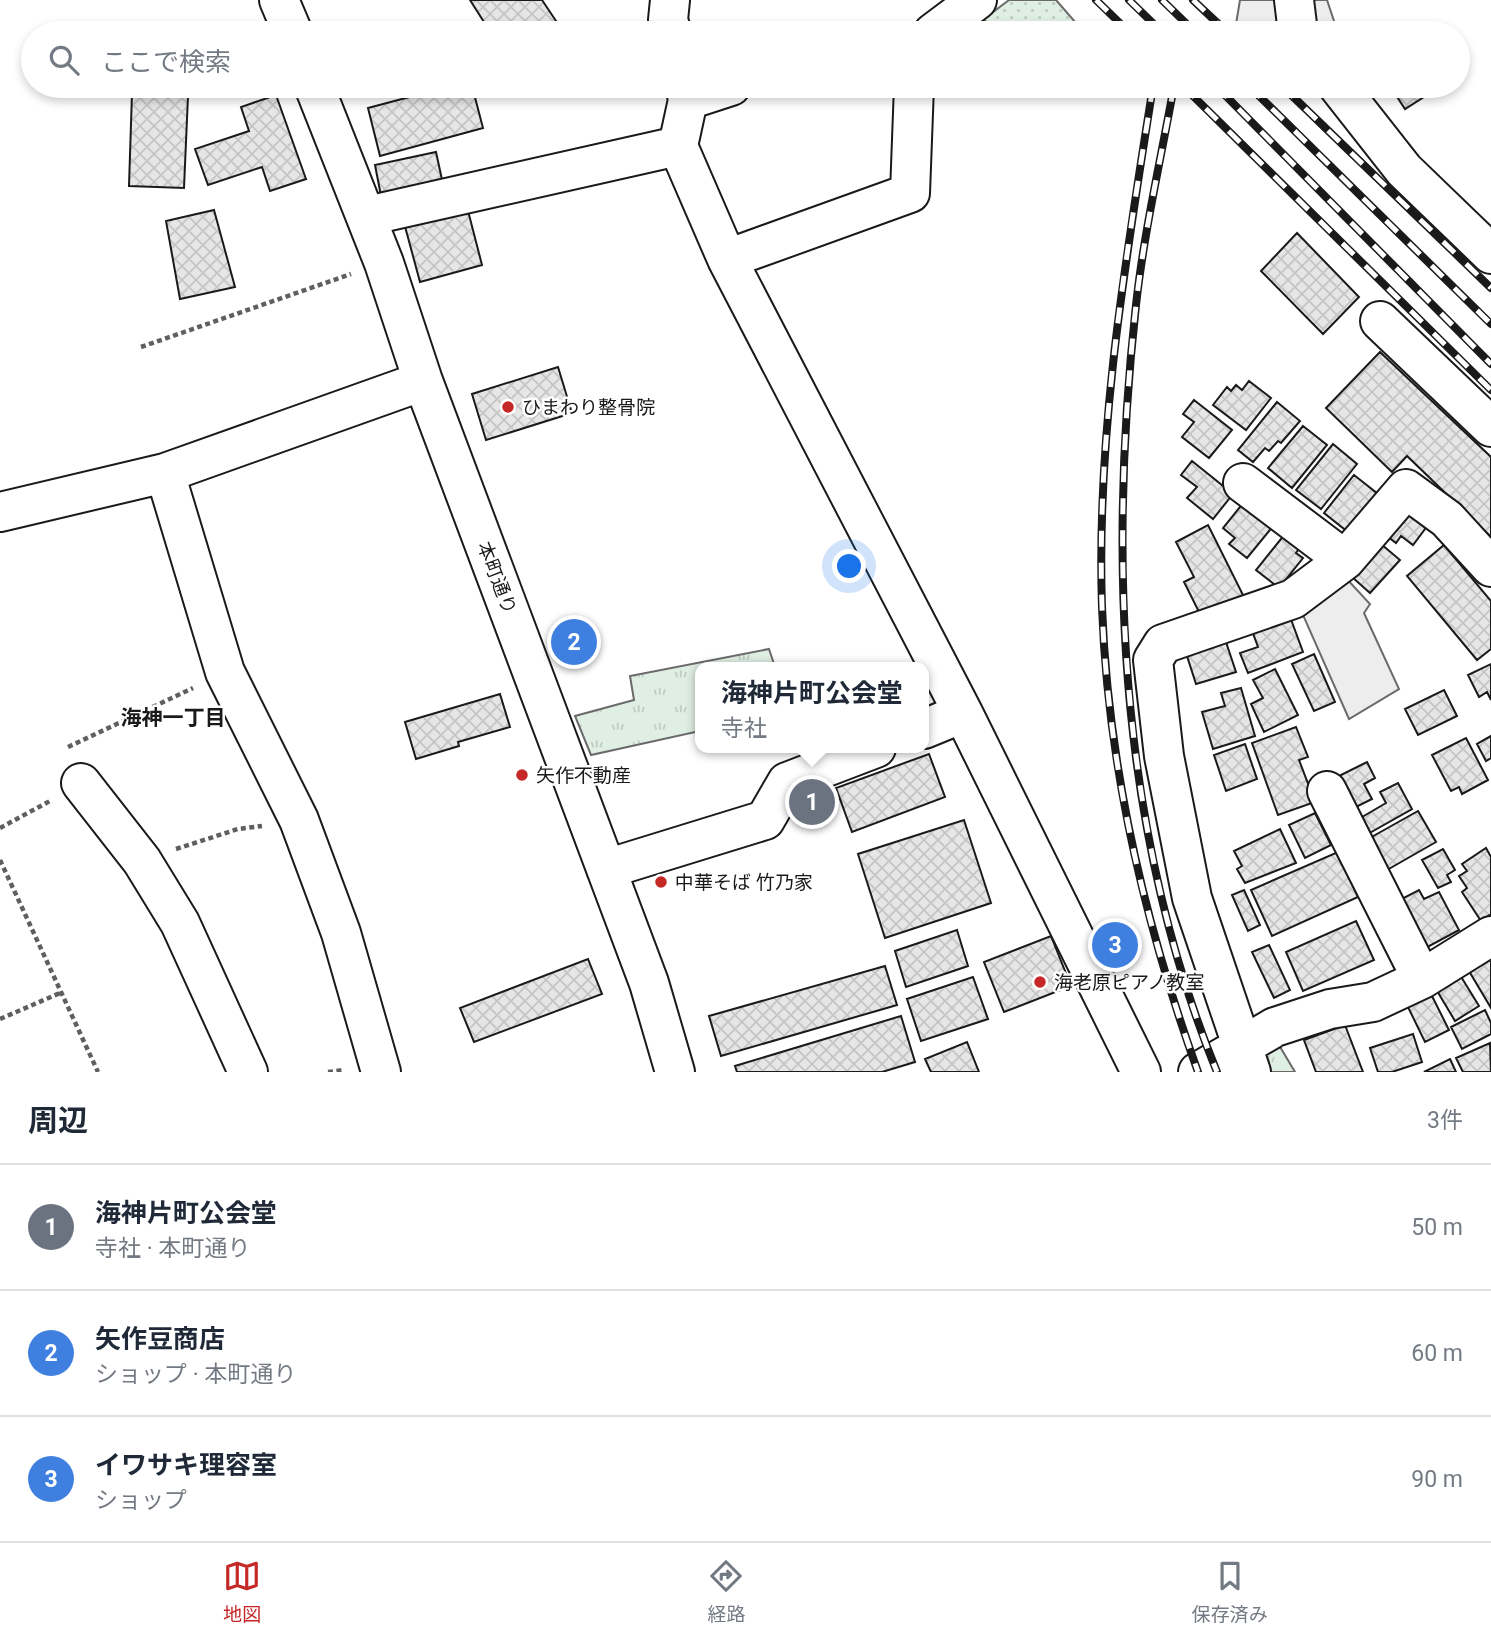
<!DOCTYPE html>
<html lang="ja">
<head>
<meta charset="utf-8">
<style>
  body { margin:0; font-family:Roboto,"Noto Sans JP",sans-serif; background:#f6f6f7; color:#1f2937 }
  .you { position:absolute; left:850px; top:567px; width:24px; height:24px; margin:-18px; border:5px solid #fff; border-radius:50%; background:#1a73e8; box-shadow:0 0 0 10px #1a73e833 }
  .badge { display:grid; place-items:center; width:46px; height:46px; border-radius:50%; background:#c62828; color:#fff; font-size:23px; font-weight:700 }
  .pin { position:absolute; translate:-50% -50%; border:4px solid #fff; box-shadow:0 2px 7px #0006 }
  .popup { position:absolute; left:695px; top:662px; width:234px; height:91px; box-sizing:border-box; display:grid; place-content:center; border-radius:14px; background:#fff; filter:drop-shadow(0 2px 5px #0005); font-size:23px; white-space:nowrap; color:#747a83 }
  .popup b { font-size:26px; color:#1f2937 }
  .popup::after { content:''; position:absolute; left:50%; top:100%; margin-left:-14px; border:14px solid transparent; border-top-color:#fff }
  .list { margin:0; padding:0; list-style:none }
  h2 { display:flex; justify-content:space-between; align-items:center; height:91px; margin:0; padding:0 28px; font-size:30px }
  h2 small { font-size:23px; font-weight:400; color:#747a83 }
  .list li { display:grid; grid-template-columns:46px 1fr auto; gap:21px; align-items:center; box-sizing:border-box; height:126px; padding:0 28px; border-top:2px solid #e0e1e3 }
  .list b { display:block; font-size:26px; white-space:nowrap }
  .list p { margin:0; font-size:23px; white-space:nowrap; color:#747a83 }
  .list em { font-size:23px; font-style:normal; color:#747a83 }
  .icon { flex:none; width:38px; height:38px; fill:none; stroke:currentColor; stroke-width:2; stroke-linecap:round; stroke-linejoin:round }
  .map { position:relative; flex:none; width:1491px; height:1072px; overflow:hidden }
  .search { position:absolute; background:#fff; box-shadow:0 4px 10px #0003; left:21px; right:21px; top:21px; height:77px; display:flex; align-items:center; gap:18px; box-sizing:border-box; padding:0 24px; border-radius:38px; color:#747a83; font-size:26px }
  .sheet { height:469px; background:#fff }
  nav { display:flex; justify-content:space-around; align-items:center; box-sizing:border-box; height:98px; border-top:2px solid #e0e1e3; background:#fff; font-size:19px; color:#747a83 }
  nav a { display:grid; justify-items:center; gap:4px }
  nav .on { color:#c62828 }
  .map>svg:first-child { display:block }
  .grass { fill:url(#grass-dots); stroke:#6a6a6a; stroke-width:2 }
  .park { fill:url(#park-tufts); stroke:#6a6a6a; stroke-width:2 }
  .parking { fill:#ededed; stroke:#6a6a6a; stroke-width:2 }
  .building { fill:url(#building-cross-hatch); stroke:#1a1a1a; stroke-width:2 }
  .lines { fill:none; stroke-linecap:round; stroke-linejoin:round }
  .minor-casing { stroke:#1a1a1a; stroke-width:42 }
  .path { stroke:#5f5f5f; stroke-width:4.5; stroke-dasharray:5 3.5; stroke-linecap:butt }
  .minor { stroke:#fff; stroke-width:38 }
  .rail-casing { stroke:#1a1a1a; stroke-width:8 }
  .rail { stroke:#fff; stroke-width:5; stroke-dasharray:16; stroke-linecap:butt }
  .poi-dot { fill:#c62828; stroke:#fff; stroke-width:2.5 }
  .labels { text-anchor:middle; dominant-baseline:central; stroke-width:5; stroke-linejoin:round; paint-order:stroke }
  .poi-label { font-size:19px; fill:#1a1a1a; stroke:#fff; text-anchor:start }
  .street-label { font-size:19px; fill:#1a1a1a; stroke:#fff }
  .neighbourhood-label { font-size:21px; font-weight:bold; fill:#1a1a1a; stroke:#fff }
</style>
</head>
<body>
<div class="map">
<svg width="1491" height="1072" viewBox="0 0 1491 1072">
  <defs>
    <pattern id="grass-dots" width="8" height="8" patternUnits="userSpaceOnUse" patternTransform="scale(1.75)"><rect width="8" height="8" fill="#e0efe3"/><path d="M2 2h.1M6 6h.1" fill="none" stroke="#c0ccc2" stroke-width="1.8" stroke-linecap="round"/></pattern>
    <pattern id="park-tufts" width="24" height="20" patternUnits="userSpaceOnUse" patternTransform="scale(1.75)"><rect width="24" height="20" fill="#e0efe3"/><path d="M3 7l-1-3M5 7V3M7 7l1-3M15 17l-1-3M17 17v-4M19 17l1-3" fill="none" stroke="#c0ccc2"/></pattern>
    <pattern id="building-cross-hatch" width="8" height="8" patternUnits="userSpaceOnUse" patternTransform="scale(1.75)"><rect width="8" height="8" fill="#e6e6e6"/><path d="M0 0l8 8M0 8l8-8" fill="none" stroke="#c5c5c5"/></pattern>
  </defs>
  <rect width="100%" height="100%" fill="#fff"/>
  <path class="grass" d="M 1009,0 L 1056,0 L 1083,31 L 995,33 L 984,19 Z"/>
  <path class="park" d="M 769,649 L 775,667 L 700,667 L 700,731 L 591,755 L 575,716 L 634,700 L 630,676 Z
    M 1273,1035 L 1295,1072 L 1268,1072 L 1258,1041 Z"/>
  <path class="parking" d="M 1240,0 L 1327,0 L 1338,33 L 1246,33 L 1236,24 Z
    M 1345,577 L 1370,604 L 1364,613 L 1399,689 L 1349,719 L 1299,606 Z"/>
  <path class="building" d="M 470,0 L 542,0 L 564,33 L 491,33 Z
    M 979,20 L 989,33 L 963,33 Z
    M 451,86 L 472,86 L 483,128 L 380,156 L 368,108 Z
    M 1396,86 L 1441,86 L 1405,109 L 1392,89 Z
    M 132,93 L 188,96 L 184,188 L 129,186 Z
    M 276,95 L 306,179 L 270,191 L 262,167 L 208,185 L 195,149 L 249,131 L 241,107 Z
    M 436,152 L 444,189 L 382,201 L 375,165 Z
    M 466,203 L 482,265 L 420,282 L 403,219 Z
    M 214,210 L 235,287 L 180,299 L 166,221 Z
    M 1297,233 L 1359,297 L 1323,334 L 1261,271 Z
    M 1380,352 L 1491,457 L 1491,537 L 1407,456 L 1392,472 L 1326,408 Z
    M 558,367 L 572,413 L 486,440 L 472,394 Z
    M 1249,381 L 1271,398 L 1246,430 L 1213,405 L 1227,387 L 1231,391 L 1236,385 L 1242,390 Z
    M 1194,400 L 1232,430 L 1209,458 L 1182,437 L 1194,422 L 1183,414 Z
    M 1277,402 L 1300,421 L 1281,443 L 1278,441 L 1269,451 L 1265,448 L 1253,462 L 1238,450 Z
    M 1303,426 L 1327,445 L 1292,488 L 1268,468 Z
    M 1333,444 L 1357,464 L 1321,509 L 1296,490 Z
    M 1192,461 L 1233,494 L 1213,519 L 1187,498 L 1197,487 L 1181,475 Z
    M 1354,475 L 1378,494 L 1348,532 L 1324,513 Z
    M 1244,502 L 1274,525 L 1247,558 L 1229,544 L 1235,538 L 1223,528 Z
    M 1407,502 L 1431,521 L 1413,545 L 1401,536 L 1396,543 L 1383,533 Z
    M 1208,525 L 1245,599 L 1203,620 L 1184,582 L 1194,577 L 1176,542 Z
    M 1285,534 L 1301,546 L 1296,553 L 1303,558 L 1279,588 L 1256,570 Z
    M 1381,544 L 1400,560 L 1370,593 L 1352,577 Z
    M 1444,545 L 1491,601 L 1491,649 L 1477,660 L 1407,576 Z
    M 1289,614 L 1303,652 L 1248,673 L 1240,653 L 1258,647 L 1251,628 Z
    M 1226,642 L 1236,672 L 1196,684 L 1187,656 Z
    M 1314,654 L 1335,702 L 1314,711 L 1292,664 Z
    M 1491,664 L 1491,700 L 1487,692 L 1479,697 L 1468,675 Z
    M 1275,669 L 1298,715 L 1264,732 L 1251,704 L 1263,698 L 1253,680 Z
    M 1241,688 L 1255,736 L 1213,749 L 1202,712 L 1225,706 L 1221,693 Z
    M 1444,690 L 1457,716 L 1418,735 L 1405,709 Z
    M 500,694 L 510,727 L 458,742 L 459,746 L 416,759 L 405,722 Z
    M 1296,727 L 1308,757 L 1299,760 L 1315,802 L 1278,815 L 1252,743 Z
    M 1491,736 L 1491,758 L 1486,761 L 1477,744 Z
    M 1466,738 L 1488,780 L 1462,794 L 1459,787 L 1451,791 L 1432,755 Z
    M 1245,744 L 1257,779 L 1226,791 L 1214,755 Z
    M 929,754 L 945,797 L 852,832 L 836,788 Z
    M 1367,762 L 1375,778 L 1364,784 L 1372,799 L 1354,808 L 1337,777 Z
    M 1398,783 L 1412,809 L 1366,835 L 1357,820 L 1386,803 L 1380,792 Z
    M 1418,811 L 1436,842 L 1387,870 L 1368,839 Z
    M 1315,813 L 1331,845 L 1305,858 L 1289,825 Z
    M 964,820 L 991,903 L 885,938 L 858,854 Z
    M 1280,829 L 1296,863 L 1245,883 L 1237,869 L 1242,866 L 1234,851 Z
    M 1486,848 L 1491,857 L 1491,914 L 1481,921 L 1462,892 L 1467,888 L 1459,876 L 1467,871 L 1462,864 Z
    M 1443,849 L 1455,870 L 1447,875 L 1451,882 L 1438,888 L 1422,860 Z
    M 1338,852 L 1358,897 L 1272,936 L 1251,890 Z
    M 1244,890 L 1260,925 L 1248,931 L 1232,895 Z
    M 1419,890 L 1424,899 L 1439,892 L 1459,930 L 1422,950 L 1396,902 Z
    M 1356,921 L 1374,960 L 1303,991 L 1286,952 Z
    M 957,930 L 968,966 L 906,987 L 895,951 Z
    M 1051,936 L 1071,986 L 1004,1012 L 984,962 Z
    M 1269,945 L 1290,990 L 1274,998 L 1252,952 Z
    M 1491,958 L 1491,1008 L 1469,971 Z
    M 588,959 L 602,994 L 474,1042 L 460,1008 Z
    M 885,966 L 897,1005 L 721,1056 L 709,1016 Z
    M 1460,975 L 1479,1006 L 1455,1021 L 1436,989 Z
    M 973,977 L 988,1019 L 921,1041 L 907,999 Z
    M 1431,994 L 1449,1030 L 1425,1042 L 1407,1005 Z
    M 1485,1010 L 1491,1023 L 1491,1034 L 1462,1049 L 1451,1027 Z
    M 901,1016 L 915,1062 L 882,1072 L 737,1072 L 735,1066 Z
    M 1345,1025 L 1363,1072 L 1316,1072 L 1304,1040 Z
    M 1413,1034 L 1422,1062 L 1392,1072 L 1378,1072 L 1370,1048 Z
    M 967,1042 L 979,1072 L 931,1072 L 925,1059 Z
    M 1490,1043 L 1491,1072 L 1463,1072 L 1456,1058 Z
    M 1450,1059 L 1456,1072 L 1424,1072 Z"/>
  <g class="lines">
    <defs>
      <path id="minor" d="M 279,0 L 293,33
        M 670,0 L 668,20 L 672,33
        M 1294,0 L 1298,33
        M 933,33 L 977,0
        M 314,86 L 384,263 L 423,381 L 649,983 L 675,1072
        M 685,86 L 688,100 L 678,146 L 727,259 L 963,713 L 1141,1072
        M 1338,86 L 1404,170 L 1491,254
        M 688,100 L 731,86
        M 367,216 L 678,146
        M 727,259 L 910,193 L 914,86
        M 1380,321 L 1491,427
        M 165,473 L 225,672 L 299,820 L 341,933 L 381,1072
        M 1243,483 L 1345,560
        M 0,512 L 165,473 L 423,381
        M 924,729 L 963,713
        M 81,783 L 142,861 L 180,923 L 248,1072
        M 1327,791 L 1422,979
        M 606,869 L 765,820 L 787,782 L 876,748
        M 1198,1072 L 1275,1027 L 1330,1009 L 1373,1002 L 1422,979 L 1491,936
        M 1251,1072 L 1192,898 L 1164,756 L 1153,660 L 1163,644 L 1293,599 L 1345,560 L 1406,489 L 1447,519 L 1491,567"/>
    </defs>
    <use href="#minor" class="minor-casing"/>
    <path class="path" d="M 141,347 L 351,274
      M 68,747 L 193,688
      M 0,828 L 50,801
      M 176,849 L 238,829 L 262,826
      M 0,860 L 98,1072
      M 0,1019 L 60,993
      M 328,1072 L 344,1070"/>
    <use href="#minor" class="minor"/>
    <defs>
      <path id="rail" d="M 1096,0 L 1130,33
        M 1129,0 L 1163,33
        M 1162,0 L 1196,33
        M 1193,0 L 1228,33
        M 1153,86 C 1126,258 1096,432 1102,607 C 1108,767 1144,922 1198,1072
        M 1174,86 C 1161,158 1144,232 1136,305 C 1108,560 1119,832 1217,1072
        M 1183,86 L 1491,390
        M 1216,86 L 1491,364
        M 1249,86 L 1491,324
        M 1282,86 L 1491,288"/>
    </defs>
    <use href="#rail" class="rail-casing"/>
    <use href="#rail" class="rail"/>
  </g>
  <g class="poi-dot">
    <circle cx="508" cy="407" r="7"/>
    <circle cx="522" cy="775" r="7"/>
    <circle cx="661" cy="882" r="7"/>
    <circle cx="1040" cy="982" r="7"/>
  </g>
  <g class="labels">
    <g class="poi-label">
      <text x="522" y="407">ひまわり整骨院</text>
      <text x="536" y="775">矢作不動産</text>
      <text x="675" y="882">中華そば 竹乃家</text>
      <text x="1054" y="982">海老原ピアノ教室</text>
    </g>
    <g class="street-label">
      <text transform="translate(497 578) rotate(69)">本町通り</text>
    </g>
    <g class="neighbourhood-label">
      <text x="173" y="718">海神一丁目</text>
    </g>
  </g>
</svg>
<div class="you"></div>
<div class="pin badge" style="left:812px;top:802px;background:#6b7280">1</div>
<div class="popup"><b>海神片町公会堂</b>寺社</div>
<div class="pin badge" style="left:574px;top:642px;background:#3f7fe0">2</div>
<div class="pin badge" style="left:1115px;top:945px;background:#3f7fe0">3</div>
<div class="search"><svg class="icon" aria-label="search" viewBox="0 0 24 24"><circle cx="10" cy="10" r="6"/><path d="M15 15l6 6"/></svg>ここで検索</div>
</div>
<section class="sheet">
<h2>周辺<small>3件</small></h2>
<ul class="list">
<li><span class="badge" style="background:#6b7280">1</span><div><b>海神片町公会堂</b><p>寺社 · 本町通り</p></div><em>50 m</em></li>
<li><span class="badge" style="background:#3f7fe0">2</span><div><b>矢作豆商店</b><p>ショップ · 本町通り</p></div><em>60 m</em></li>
<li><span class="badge" style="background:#3f7fe0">3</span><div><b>イワサキ理容室</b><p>ショップ</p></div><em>90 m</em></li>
</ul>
</section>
<nav>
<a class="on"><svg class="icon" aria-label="map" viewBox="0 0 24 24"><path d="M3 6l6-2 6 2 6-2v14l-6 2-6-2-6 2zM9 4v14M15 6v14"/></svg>地図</a>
<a><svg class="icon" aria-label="directions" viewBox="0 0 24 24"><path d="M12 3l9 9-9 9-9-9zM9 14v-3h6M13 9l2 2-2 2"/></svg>経路</a>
<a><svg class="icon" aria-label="saved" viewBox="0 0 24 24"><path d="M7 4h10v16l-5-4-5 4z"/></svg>保存済み</a>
</nav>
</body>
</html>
